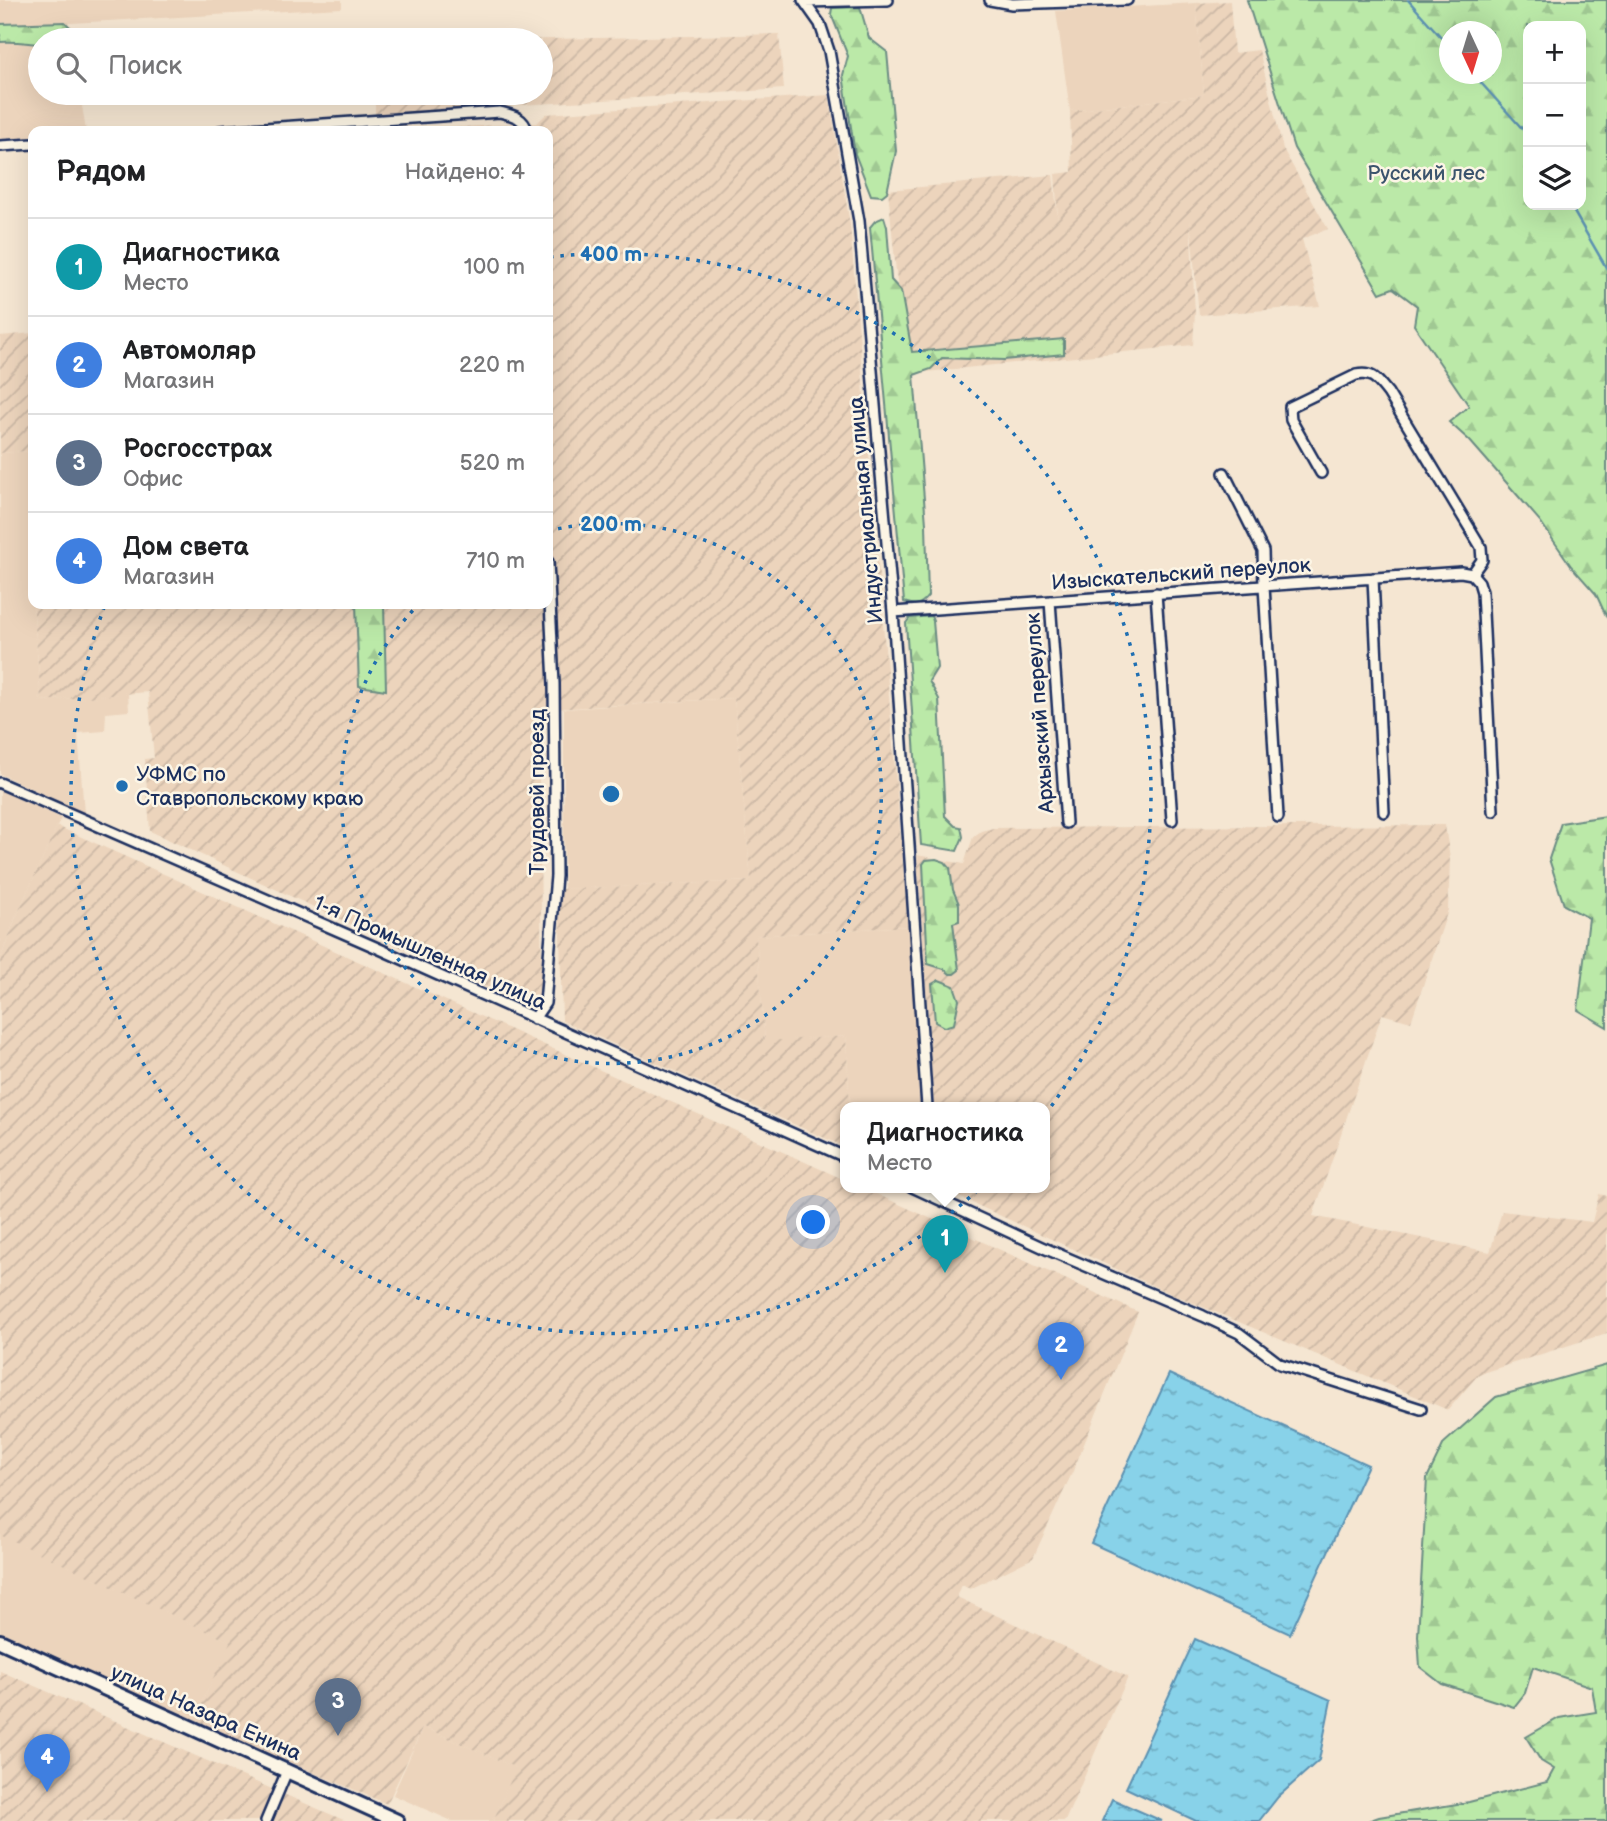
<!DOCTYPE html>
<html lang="ru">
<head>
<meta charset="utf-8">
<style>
  body { margin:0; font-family:"Balsamiq Sans",sans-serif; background:#f2f2f2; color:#202124 }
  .controls { position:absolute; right:21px; top:21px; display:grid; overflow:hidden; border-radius:14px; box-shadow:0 7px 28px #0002 }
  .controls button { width:63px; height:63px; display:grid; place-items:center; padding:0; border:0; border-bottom:2px solid #e0e0e0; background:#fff; color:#202124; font:35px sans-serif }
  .compass { position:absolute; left:1439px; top:21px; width:63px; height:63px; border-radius:50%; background:#fff; box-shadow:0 7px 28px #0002; rotate:176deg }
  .you { position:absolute; left:814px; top:1223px; width:24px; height:24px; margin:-18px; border:5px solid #fff; border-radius:50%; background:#1a73e8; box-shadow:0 0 0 10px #1a73e833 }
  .badge { display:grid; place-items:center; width:46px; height:46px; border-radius:50%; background:#1f6fb2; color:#fff; font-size:23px; font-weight:700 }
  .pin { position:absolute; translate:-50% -58px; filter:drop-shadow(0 2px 4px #0008) }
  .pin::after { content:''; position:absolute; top:37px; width:24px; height:21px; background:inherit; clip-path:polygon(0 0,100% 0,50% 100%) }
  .popup { position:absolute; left:840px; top:1102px; width:210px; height:91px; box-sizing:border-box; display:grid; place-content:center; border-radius:14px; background:#fff; filter:drop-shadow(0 2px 5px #0005); font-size:23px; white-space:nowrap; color:#757577 }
  .popup b { font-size:26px; color:#202124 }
  .popup::after { content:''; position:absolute; left:50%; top:100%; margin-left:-14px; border:14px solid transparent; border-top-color:#fff }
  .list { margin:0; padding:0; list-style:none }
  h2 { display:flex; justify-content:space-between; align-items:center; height:91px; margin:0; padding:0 28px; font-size:30px }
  h2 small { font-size:23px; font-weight:400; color:#757577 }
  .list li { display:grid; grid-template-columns:46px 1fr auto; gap:21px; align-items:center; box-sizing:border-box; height:98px; padding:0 28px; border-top:2px solid #e0e0e0 }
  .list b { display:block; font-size:26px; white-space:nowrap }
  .list p { margin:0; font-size:23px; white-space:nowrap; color:#757577 }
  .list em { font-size:23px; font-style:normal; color:#757577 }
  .icon { flex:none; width:38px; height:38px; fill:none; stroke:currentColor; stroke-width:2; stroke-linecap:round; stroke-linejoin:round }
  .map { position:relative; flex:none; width:1607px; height:1821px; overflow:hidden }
  .search { position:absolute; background:#fff; box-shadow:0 7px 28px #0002; left:28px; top:28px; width:525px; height:77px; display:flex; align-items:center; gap:18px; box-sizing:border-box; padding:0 24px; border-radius:38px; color:#757577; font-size:26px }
  .panel { position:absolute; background:#fff; box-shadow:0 7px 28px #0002; left:28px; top:126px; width:525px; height:483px; border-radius:14px }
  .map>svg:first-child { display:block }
  .built { fill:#ecd4bc }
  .industrial { fill:url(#industrial-furrows) }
  .forest { fill:url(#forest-firs); stroke:#6b8c83; stroke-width:2; fill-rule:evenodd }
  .water { fill:url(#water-ripples); stroke:#5c91b1; stroke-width:2 }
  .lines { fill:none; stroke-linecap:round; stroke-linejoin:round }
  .stream { stroke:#5c91b1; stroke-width:2.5 }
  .minor-casing { stroke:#1b2f5e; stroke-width:14 }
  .secondary-casing { stroke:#1b2f5e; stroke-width:18 }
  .minor { stroke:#fcf5e5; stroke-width:9 }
  .secondary { stroke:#fcf5e5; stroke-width:12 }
  .ring { fill:none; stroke:#1f6fb2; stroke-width:3.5; stroke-dasharray:3.5 7 }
  .poi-dot { fill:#1f6fb2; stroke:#fcf5e5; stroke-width:2.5 }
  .labels { text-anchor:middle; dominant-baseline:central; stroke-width:5; stroke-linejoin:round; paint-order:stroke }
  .park-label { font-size:21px; fill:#3b546d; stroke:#fcf5e5 }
  .street-label { font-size:21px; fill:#1b2f5e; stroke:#fcf5e5 }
  .poi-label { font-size:21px; fill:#1b2f5e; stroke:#fcf5e5; text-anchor:start }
  .centre { fill:#1f6fb2; stroke:#fcf5e5; stroke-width:3.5 }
  .ring-label { font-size:21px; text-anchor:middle; font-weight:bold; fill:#1f6fb2; stroke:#fcf5e5; stroke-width:5; stroke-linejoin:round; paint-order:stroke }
</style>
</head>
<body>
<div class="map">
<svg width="1607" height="1821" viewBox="0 0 1607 1821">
  <defs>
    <pattern id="industrial-furrows" width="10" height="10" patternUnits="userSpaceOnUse" patternTransform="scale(1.75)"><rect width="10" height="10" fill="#ecd4bc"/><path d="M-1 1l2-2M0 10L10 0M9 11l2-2" fill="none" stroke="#cab6a4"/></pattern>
    <pattern id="forest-firs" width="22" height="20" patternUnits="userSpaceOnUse" patternTransform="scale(1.75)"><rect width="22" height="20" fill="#bbe9a8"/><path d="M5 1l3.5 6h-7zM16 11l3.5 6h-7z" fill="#a0c893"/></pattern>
    <pattern id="water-ripples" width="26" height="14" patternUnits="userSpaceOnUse" patternTransform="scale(1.75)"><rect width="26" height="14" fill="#88d2e9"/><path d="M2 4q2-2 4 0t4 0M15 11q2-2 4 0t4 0" fill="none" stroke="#6eabc0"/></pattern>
  </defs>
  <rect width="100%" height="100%" fill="#f5e6d2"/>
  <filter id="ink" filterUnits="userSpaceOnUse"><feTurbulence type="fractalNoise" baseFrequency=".0143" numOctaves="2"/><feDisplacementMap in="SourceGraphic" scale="14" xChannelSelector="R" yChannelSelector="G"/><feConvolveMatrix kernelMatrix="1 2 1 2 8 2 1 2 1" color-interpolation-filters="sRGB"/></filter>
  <g filter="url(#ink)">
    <path class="built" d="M 0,0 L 342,0 L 342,8 L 0,27 Z
      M 1196,3 L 1204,95 L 1070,111 L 1056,11 Z
      M 0,38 L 40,40 L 40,93 L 80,93 L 86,131 L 33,131 L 33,137 L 0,140 Z
      M 33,432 L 33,578 L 31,578 L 41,701 L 128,693 L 129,711 L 106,713 L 105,731 L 78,733 L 84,813 L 0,774 L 0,453 L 29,451 L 28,433 Z
      M 734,698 L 751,881 L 564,889 L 564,709 Z
      M 0,790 L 61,818 L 15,919 L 0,960 Z
      M 908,926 L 919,1042 L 920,1107 L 850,1107 L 846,1036 L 765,1042 L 756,936 Z
      M 0,1534 L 231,1642 L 193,1721 L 0,1634 Z
      M 423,1727 L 517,1768 L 493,1821 L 452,1821 L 393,1795 Z"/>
    <path class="industrial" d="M 1230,1 L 1234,53 L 1259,50 L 1283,149 L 1328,229 L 1302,239 L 1320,306 L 1199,315 L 1190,220 L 1195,313 L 1193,345 L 906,374 L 888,190 L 1053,175 L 1058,220 L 1055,174 L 1072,172 L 1070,111 L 1204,95 L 1196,3 Z
      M 779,34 L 784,89 L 375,114 L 375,93 L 541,93 L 541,40 L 505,40 Z
      M 829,95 L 850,225 L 908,926 L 756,936 L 765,1041 L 846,1036 L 850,1107 L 845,1107 L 845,1147 L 562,1021 L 559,889 L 751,881 L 734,698 L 538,710 L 542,985 L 538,998 L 525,1005 L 150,831 L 145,759 L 154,758 L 148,692 L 41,701 L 31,578 L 33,578 L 33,604 L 548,604 L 548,131 L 390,131 L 537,123 L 546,114 Z
      M 33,333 L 33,432 L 28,433 L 30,451 L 0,453 L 0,336 Z
      M 1445,825 L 1450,859 L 1448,910 L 1411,1022 L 1382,1014 L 1313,1216 L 1490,1252 L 1502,1211 L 1592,1222 L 1599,1194 L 1607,1196 L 1607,1333 L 1479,1374 L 1448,1410 L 1158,1288 L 940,1188 L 1045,1187 L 1045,1107 L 934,1107 L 917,855 L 964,864 L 973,837 L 981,831 L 993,828 Z
      M 57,826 L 845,1180 L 845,1187 L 861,1187 L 1138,1312 L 1073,1471 L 1033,1558 L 970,1589 L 962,1585 L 957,1597 L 1128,1677 L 1065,1821 L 493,1821 L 516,1768 L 423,1727 L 387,1804 L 193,1721 L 230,1642 L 0,1535 L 0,960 L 15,919 Z
      M 0,1671 L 346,1821 L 0,1821 Z"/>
    <path class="forest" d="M 1247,0 L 1607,0 L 1607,618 L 1596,594 L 1571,566 L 1540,521 L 1470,441 L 1449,422 L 1469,406 L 1414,325 L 1417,306 L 1393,288 L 1380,293 L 1294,148 ZM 1528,26 L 1581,26 L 1581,205 L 1528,205 ZM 1450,32 L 1492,32 L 1492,74 L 1450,74 Z
      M 860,7 L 869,38 L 887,52 L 896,151 L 887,192 L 882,196 L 871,195 L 855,154 L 843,75 L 848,56 L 831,14 L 832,8 Z
      M 65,22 L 74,31 L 75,40 L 40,40 L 40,44 C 27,43 14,41 0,42 L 0,24 Z
      M 884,217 L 887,227 L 891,280 L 901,291 L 912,352 L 1064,339 L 1064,354 L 1004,360 L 942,358 L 931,369 L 914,375 L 926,524 L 928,596 C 920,606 915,606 904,602 L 870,227 L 875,221 Z
      M 356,604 L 384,604 L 386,690 L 359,686 Z
      M 931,616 L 933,621 L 937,668 L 929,681 L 939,699 L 945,816 L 955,826 L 961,827 L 963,837 L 957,851 L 921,845 L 906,623 L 910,618 Z
      M 1607,816 L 1607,1027 L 1578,1010 L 1589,918 L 1564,905 L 1549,859 L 1561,823 Z
      M 936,859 L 945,862 L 950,868 L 953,890 L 959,904 L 959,921 L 953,923 L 959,970 L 954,974 L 950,974 L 944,969 L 928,964 L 923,864 L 926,860 Z
      M 939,980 L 954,986 L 959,1000 L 954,1024 L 944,1027 L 935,1022 L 932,984 Z
      M 1607,1365 L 1607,1821 L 1368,1821 L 1379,1817 L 1469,1802 L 1547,1782 L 1554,1769 L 1541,1761 L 1526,1737 L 1559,1718 L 1596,1712 L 1592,1687 L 1533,1667 L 1525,1693 L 1514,1707 L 1442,1684 L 1420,1667 L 1418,1636 L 1427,1478 L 1444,1443 L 1496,1397 Z"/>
    <path class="water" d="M 1169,1374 L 1368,1465 L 1290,1634 L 1091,1543 Z
      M 1195,1639 L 1331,1700 L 1319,1760 L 1278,1797 L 1259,1821 L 1196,1821 L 1126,1788 Z
      M 1112,1799 L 1162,1821 L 1102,1821 Z"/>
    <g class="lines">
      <path class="stream" d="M 1408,0 L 1450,47
        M 1473,74 L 1528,135
        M 1570,205 L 1607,269"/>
      <defs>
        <path id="minor" d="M 803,0 L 820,24 L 829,51 L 859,221 L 893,612 L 927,1107
          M 990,0 L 1012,4 L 1127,0
          M 805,2 L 888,0
          M 220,131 L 500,112 C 512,115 524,117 527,131
          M 0,146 L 33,144
          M 1224,473 L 1263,551 L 1264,586 L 1278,817
          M 1321,473 L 1291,420 L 1290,407 L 1356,375 C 1373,371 1378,381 1388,393 L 1481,547 L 1482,560 L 1472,574
          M 1472,574 L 1479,582 L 1482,592 L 1493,811
          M 1373,578 L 1384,812
          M 1156,593 L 1172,820
          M 1050,601 L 1066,823
          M 893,612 L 1461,572 L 1472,574
          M 0,783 L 373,946 L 845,1157
          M 534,1019 L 545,1003 L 556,876 L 554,684 L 548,562
          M 912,1187 L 1044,1248 L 1203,1316 L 1239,1333 L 1280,1364 L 1421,1409
          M 266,1821 L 287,1771"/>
        <path id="secondary" d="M 0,1641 L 397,1821"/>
      </defs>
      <use href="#minor" class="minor-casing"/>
      <use href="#secondary" class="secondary-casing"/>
      <use href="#minor" class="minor"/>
      <use href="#secondary" class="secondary"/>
    </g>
  </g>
  <g class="ring">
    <path d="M548 531A270 270 0 1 1 418 605"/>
    <path d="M550 257A540 540 0 1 1 105 605"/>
  </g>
  <circle class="poi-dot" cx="122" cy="786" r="7"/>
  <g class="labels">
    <g class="park-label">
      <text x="1426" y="173">Русский лес</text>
    </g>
    <g class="street-label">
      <text transform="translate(866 510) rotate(-95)">Индустриальная улица</text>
      <text transform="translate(1181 574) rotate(-4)">Изыскательский переулок</text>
      <text transform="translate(1040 713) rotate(-94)">Архызский переулок</text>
      <text transform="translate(537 792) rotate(-90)">Трудовой проезд</text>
      <text transform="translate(430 953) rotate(24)">1-я Промышленная улица</text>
      <text transform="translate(206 1713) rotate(24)">улица Назара Енина</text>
    </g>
    <g class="poi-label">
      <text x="136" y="774">УФМС по<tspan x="136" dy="24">Ставропольскому краю</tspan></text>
    </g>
  </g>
  <circle cx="611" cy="794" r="10" class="centre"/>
  <g class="ring-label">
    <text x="611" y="261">400 m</text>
    <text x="611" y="531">200 m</text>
  </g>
</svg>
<div class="controls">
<button>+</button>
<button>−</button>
<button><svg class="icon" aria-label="layers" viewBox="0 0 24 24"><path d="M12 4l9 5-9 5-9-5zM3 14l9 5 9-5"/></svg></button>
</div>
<svg class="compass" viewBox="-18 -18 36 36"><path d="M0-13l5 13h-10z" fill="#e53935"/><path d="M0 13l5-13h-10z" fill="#757577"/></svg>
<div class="you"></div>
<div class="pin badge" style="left:945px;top:1273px;background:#0f9aa8">1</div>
<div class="popup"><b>Диагностика</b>Место</div>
<div class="pin badge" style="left:1061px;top:1380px;background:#3f7fe0">2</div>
<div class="pin badge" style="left:338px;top:1736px;background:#5c6f8a">3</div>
<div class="pin badge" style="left:47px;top:1792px;background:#3f7fe0">4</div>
<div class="search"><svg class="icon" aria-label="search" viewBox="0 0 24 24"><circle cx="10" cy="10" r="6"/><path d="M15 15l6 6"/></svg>Поиск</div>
<section class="panel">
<h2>Рядом<small>Найдено: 4</small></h2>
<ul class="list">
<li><span class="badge" style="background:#0f9aa8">1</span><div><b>Диагностика</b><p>Место</p></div><em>100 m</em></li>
<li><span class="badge" style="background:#3f7fe0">2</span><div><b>Автомоляр</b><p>Магазин</p></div><em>220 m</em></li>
<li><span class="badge" style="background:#5c6f8a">3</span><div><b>Росгосстрах</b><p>Офис</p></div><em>520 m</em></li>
<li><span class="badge" style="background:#3f7fe0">4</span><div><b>Дом света</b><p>Магазин</p></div><em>710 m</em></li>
</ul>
</section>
</div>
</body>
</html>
